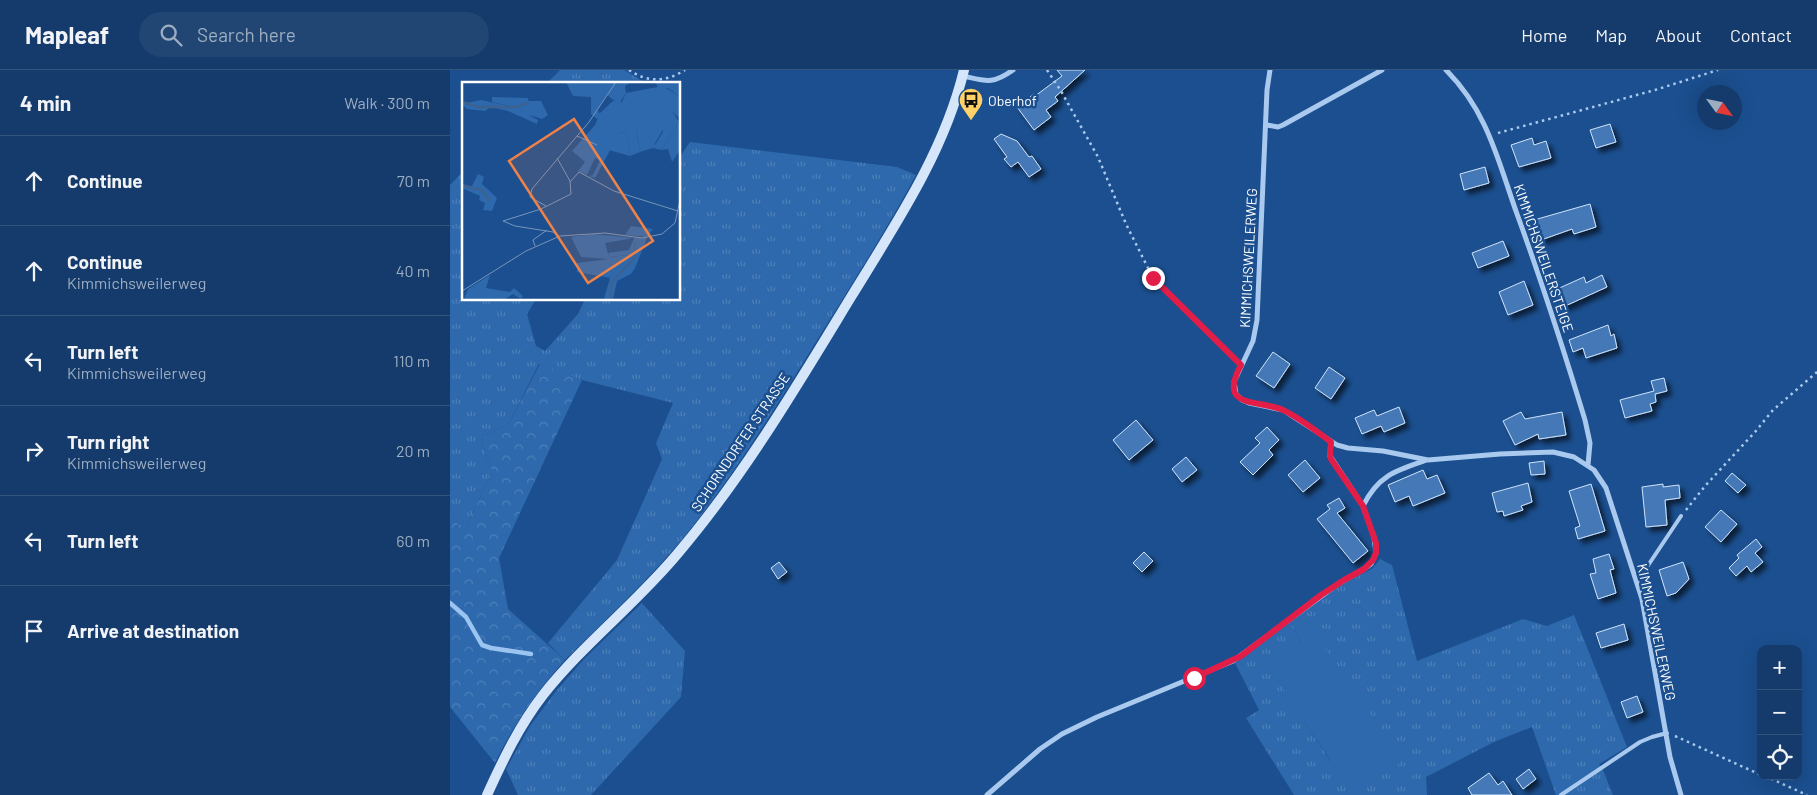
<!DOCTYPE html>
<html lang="en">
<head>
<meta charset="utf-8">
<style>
  body { margin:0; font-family:Barlow,sans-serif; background:#214673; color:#f1f3f6 }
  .controls { position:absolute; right:15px; bottom:15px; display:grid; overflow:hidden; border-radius:10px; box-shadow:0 5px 20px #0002 }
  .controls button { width:45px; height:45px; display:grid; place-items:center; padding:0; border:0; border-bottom:1px solid #33557e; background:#143b6b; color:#f1f3f6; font:25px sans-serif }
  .compass { position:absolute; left:1247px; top:15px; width:45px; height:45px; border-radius:50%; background:#143b6b; box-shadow:0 5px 20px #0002; rotate:123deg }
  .stop { position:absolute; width:15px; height:15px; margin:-11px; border:4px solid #e11d48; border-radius:50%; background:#fff }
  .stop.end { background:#e11d48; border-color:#fff; box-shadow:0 1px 5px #0008 }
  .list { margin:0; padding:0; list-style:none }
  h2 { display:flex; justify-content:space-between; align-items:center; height:65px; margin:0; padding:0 20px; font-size:21px }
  h2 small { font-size:16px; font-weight:400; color:#9dadc1 }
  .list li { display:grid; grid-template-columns:32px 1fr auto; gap:15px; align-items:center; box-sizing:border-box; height:90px; padding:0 20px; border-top:1px solid #33557e }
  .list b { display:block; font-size:19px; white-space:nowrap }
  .list p { margin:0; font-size:16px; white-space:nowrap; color:#9dadc1 }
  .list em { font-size:16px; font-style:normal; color:#9dadc1 }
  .icon { flex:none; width:28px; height:28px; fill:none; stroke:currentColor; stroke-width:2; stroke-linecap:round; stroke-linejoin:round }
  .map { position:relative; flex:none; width:1367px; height:725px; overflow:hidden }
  header { display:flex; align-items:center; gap:30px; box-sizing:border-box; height:70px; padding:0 25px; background:#143b6b; border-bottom:1px solid #33557e }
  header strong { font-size:24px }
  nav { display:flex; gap:28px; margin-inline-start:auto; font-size:18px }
  .search { width:350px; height:45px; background:#214673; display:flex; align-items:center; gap:12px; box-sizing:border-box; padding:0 18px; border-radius:28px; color:#9dadc1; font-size:19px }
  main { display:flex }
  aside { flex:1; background:#143b6b }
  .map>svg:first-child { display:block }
  .grass { fill:url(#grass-tufts) }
  .forest { fill:url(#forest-crowns) }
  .garden { fill:#2e69ad }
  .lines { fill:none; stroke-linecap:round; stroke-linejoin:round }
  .stream { stroke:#9cc4f0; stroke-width:4.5 }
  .building { fill:#4478b7; stroke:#cfe3fa; filter:url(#shadow) }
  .path { stroke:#a9c9ee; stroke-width:2.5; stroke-dasharray:2.5 4; stroke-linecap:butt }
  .service { stroke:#a9c9ee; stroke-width:4 }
  .minor { stroke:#a9c9ee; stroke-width:5 }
  .secondary { stroke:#d6e6fa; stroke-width:10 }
  .route { stroke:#e11d48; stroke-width:6 }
  .labels { text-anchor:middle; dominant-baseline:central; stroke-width:5; stroke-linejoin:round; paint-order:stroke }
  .poi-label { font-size:14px; fill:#fff; stroke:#1b4f8f; text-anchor:start }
  .street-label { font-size:14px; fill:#fff; stroke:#1b4f8f }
  .inset-river { fill:none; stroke:#3c6290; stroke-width:2.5 }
  .inset-road { fill:none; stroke:#7695bc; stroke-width:1 }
  .view { fill:#ee8249; fill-opacity:0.15; stroke:#ee8249; stroke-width:2.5 }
  .inset-edge { fill:none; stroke:#fff; stroke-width:2.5 }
</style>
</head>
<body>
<header>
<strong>Mapleaf</strong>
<div class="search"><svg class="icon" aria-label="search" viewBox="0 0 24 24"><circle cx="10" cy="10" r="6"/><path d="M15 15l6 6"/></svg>Search here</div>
<nav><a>Home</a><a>Map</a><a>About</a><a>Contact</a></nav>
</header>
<main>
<aside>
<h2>4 min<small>Walk · 300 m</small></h2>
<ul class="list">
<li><svg class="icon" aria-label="ahead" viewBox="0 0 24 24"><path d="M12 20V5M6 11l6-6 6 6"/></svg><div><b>Continue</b></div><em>70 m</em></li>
<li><svg class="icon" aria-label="ahead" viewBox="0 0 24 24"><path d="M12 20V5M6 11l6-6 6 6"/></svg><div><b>Continue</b><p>Kimmichsweilerweg</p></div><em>40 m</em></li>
<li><svg class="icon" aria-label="left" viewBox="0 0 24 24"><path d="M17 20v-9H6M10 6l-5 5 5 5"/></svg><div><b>Turn left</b><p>Kimmichsweilerweg</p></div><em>110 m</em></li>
<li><svg class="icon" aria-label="right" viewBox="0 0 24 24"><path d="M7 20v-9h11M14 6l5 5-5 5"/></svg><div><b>Turn right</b><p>Kimmichsweilerweg</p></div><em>20 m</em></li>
<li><svg class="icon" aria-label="left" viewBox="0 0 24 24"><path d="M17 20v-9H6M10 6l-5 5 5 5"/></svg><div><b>Turn left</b></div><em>60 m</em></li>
<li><svg class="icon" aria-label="arrive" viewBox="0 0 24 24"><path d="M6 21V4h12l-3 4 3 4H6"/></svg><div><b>Arrive at destination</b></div></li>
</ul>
</aside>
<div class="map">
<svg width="1367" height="725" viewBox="0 0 1367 725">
  <defs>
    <pattern id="grass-tufts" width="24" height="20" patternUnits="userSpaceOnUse" patternTransform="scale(1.25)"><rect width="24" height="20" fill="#2e69ad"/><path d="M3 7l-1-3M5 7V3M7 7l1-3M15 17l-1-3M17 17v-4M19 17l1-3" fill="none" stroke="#4d80b9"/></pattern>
    <pattern id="forest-crowns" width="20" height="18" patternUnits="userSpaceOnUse" patternTransform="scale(1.25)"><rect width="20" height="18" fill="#2e69ad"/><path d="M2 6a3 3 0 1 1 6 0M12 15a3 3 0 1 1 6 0" fill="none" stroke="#4d80b9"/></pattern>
    <filter id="shadow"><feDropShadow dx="4.5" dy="4.5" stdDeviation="2.5" flood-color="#0009"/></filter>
  </defs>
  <rect width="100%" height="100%" fill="#1b4f8f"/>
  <path class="grass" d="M 110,0 L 174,0 L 194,12 L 204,14 L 96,14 Z
    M 240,72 L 447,97 L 466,105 C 436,160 402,214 369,267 C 328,333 287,401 238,462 C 201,508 157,548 115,590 L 98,573 L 167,490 L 212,389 L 206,373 L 223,333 L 132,310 L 89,294 L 59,353 L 31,369 L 42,402 L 15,460 L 11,462 L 0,438 L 0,115 L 14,101 L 14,229 L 86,229 L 77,244 L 86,276 L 95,281 L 128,244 L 135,229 L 229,229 L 229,88 Z
    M 930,489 L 942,495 L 967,591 L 1073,549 L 1097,556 L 1124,545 L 1177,677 L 1149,694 L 1153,700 L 1163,725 L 1106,725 L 1082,657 L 1044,672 L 976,707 L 977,725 L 844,725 L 796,648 L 809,640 L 785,593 L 841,552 L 851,572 L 818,594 L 881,692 L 851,544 L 888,517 L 923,498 Z
    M 192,533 L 235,581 L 231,627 L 141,725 L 68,725 L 56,699 L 80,656 L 106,621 L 135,588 Z"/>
  <path class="forest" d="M 90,294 L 132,310 L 49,488 L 58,539 L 115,590 C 84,625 66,651 45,693 L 0,637 L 0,438 L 11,461 L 15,460 L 42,402 L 31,369 L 59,353 Z"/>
  <path class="garden" d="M 851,544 L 910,628 L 951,693 L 900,720 L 817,594 L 851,572 L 841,552 Z"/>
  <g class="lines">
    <path class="stream" d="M 0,533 L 16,547 L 32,575 L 41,578 L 81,584"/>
  </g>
  <path class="building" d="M 607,0 L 635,0 L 605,27 L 608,31 L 596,40 L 601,47 L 584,60 L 567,37 L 584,24 L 585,26 L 612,6 Z
    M 1160,54 L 1166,72 L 1146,78 L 1140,60 Z
    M 551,64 L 567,71 L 579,87 L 582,86 L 591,99 L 579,107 L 568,92 L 561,97 L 554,89 L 557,87 L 544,69 Z
    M 1082,68 L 1084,75 L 1096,71 L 1101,88 L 1069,97 L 1061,75 Z
    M 1035,97 L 1039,113 L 1014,120 L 1010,104 Z
    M 1140,134 L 1146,157 L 1124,164 L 1122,159 L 1091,170 L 1084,150 Z
    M 1053,171 L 1059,186 L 1028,198 L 1022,183 Z
    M 1152,205 L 1157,217 L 1113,237 L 1105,220 L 1134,207 L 1136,213 Z
    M 1074,211 L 1083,235 L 1058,245 L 1049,222 Z
    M 1158,255 L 1161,266 L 1164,264 L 1167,278 L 1136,288 L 1133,278 L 1123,282 L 1119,270 Z
    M 823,282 L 840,294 L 824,318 L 806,306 Z
    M 879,297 L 895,308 L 881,329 L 865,318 Z
    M 1214,308 L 1217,321 L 1205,324 L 1206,332 L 1200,334 L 1202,341 L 1175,348 L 1170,330 L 1204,321 L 1201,311 Z
    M 949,337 L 955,353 L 934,362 L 931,356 L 912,364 L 905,348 L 924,340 L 927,346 Z
    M 1071,342 L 1075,349 L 1112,342 L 1116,365 L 1089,369 L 1088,364 L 1065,375 L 1053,351 Z
    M 686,350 L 703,370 L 679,390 L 663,370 Z
    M 817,357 L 829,370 L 819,380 L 823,385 L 803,405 L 790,392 L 810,373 L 805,368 Z
    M 736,387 L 747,400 L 732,412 L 722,399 Z
    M 855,390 L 870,408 L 853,422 L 838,405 Z
    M 1094,391 L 1095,404 L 1081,405 L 1079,393 Z
    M 973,400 L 977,409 L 987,405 L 995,423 L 963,436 L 959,426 L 945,432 L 938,415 Z
    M 1282,403 L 1296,415 L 1288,423 L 1275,411 Z
    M 1078,413 L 1082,432 L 1071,436 L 1073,440 L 1054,446 L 1053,441 L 1047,442 L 1042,423 Z
    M 1141,414 L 1155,461 L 1128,469 L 1125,458 L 1130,456 L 1119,421 Z
    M 1213,414 L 1213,417 L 1229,415 L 1230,428 L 1215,430 L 1217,455 L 1196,457 L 1192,417 Z
    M 889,428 L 895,438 L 887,443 L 918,481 L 903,493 L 867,449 L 880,439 L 877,435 Z
    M 1271,440 L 1287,454 L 1271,472 L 1255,457 Z
    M 1306,469 L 1312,477 L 1305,483 L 1313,492 L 1301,502 L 1297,496 L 1286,506 L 1279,498 L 1289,488 L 1287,485 Z
    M 694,482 L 703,491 L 692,502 L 683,493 Z
    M 1159,484 L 1164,499 L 1160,500 L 1166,523 L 1148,529 L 1140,504 L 1146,503 L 1143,489 Z
    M 329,492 L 337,502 L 328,509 L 321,498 Z
    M 1233,492 L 1239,509 L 1226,523 L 1217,526 L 1209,500 Z
    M 1174,554 L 1178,570 L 1151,578 L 1146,563 Z
    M 1187,626 L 1193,642 L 1177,648 L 1171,632 Z
    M 1079,699 L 1086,709 L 1073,719 L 1066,709 Z
    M 1039,703 L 1048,715 L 1053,711 L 1062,725 L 1022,725 L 1018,718 Z"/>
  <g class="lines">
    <path class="path" d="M 179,0 C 198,13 216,12 235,0
      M 597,0 L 611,21 L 648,87 L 676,154 L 703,208 L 784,289
      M 1048,63 L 1205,20 L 1268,0
      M 1236,440 L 1255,416 L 1305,362 L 1323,340 L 1367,302
      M 1225,666 L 1311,705
      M 1315,706 L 1357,725"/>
    <path class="service" d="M 1187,512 L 1231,446
      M 1111,725 L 1190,672 L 1202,667 L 1217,663"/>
    <path class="minor" d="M 820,0 L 817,20 L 807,250 L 803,271 L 784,312 L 786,324 L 792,330 L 799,333 L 833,340 L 887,375 L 898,378 L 933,381 L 978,390 L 1050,384 L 1103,382 L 1124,387 L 1144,400 L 1156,418 L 1192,529 L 1220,687 L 1231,725
      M 996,0 C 1038,42 1048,91 1067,144 C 1092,212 1114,281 1135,350 L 1140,373 L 1138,395
      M 513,6 C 536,11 542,15 563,0
      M 817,55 L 828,57 L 833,55 L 932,0
      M 913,436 C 928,405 947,400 977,390
      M 537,725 L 590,679 L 612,664 L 647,647 L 783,591 L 888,514 L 914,499 L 921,494 L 926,483 L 924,467 L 913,436 L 880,386 L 881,372"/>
    <path class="secondary" d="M 37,725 C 53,690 69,656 93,625 C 133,574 187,533 229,482 C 295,404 348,314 401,227 C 445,155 494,83 514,0"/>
  </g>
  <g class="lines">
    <path class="route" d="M 703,208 L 791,295 C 767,339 807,329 833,340 C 850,348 866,361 881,372 L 880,383 L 881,389 L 913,436 L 926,473 L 926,483 L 923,490 L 914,499 L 894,510 L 871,525 L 791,586 L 744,608"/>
  </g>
  <defs>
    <symbol id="bus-pin" viewBox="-11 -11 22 30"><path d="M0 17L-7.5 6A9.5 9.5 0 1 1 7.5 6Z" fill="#ffd166" stroke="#1b4f8f"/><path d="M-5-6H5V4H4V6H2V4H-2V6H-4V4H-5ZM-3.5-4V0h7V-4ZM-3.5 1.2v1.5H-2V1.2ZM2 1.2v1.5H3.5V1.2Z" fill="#111"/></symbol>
  </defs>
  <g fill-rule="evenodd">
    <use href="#bus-pin" x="507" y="16" width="28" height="38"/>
  </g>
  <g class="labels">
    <g class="poi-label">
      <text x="538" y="30">Oberhof</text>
    </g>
    <g class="street-label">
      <text transform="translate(798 188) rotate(-87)">KIMMICHSWEILERWEG</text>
      <text transform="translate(1094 188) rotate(71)">KIMMICHSWEILERSTEIGE</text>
      <text transform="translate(290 372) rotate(-56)">SCHORNDORFER STRASSE</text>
      <text transform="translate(1207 562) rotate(78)">KIMMICHSWEILERWEG</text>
    </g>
  </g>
  <g transform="translate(12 12)">
    <rect width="218" height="218" fill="#1b4f8f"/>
    <path d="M 201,4 L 217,14 L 217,36 L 211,30 L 192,63 L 174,47 L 178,70 L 168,74 L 165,51 L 158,50 L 133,96 L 127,94 L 131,93 L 138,78 L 133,76 L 125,93 L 116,89 L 123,80 L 110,69 L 133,43 L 138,31 L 151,19 L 160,20 L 164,11 ZM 217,40 L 217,70 L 210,80 L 206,67 L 199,68 ZM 169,144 L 184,146 L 191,147 L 185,155 L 163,153 ZM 132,152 L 172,156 L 143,161 L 147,175 L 167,173 L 148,196 L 115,190 L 115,181 L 146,177 L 119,175 L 109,155 Z" fill="#2e69ad"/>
    <path d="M 104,0 L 217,0 L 217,14 L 206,6 L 196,6 L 194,1 L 168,1 L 163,4 L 164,11 L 157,22 L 145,13 L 135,28 L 138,32 L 135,37 L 129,32 L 129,15 L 111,14 ZM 19,18 L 51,25 L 67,19 L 79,19 L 86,33 L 80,37 L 67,33 L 76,38 L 75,42 L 46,29 L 29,25 L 23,29 L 5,27 L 0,22 ZM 16,92 L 22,95 L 20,102 L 35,116 L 30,129 L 21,128 L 23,121 L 17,118 L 18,114 L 0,106 L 0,102 L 9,106 ZM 172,156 L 185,156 L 173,186 L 169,192 L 155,199 L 151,217 L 142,217 L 148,196 L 166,173 L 147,175 L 146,171 L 167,168 Z" fill="#2e69ad"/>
    <path d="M 30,15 L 66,16 L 67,21 L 51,25 L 30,20 ZM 211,30 L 217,40 L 199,68 L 191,66 L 178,70 L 174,47 L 187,42 L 193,63 L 201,50 L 200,45 ZM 158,50 L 165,51 L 168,74 L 147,68 ZM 28,193 L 24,206 L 48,210 L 52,206 L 61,214 L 59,217 L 51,212 L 43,217 L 2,217 L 6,207 Z" fill="#2e69ad"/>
    <path class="inset-river" d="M 0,20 L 16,25 L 55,25 L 66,21M 0,103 L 20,108 L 28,119M 149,217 L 149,201 L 172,176 L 173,160"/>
    <path class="inset-road" d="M 115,54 L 135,63M 108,100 L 117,90 L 152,109 L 216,129M 84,124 L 68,115 L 70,107 L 127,40 L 154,0M 41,139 L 79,127 L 109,112 L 108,99 L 95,76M 41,139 L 53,144 L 91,150 L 97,154M 73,164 L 71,158 L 85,148M 0,209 L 64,169 L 98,154 L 143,151 L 180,156 L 200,152 L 213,141 L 218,118"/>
    <path class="view" d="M 112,37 L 191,159 L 126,201 L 47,79 Z"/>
    <rect width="218" height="218" class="inset-edge"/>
  </g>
</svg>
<div class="controls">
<button>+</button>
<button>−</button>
<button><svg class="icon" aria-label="locate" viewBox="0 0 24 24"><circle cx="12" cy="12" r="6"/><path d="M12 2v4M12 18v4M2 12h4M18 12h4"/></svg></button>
</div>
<svg class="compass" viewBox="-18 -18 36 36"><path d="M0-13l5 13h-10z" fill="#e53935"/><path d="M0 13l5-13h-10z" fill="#9dadc1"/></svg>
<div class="stop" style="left:744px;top:608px"></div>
<div class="stop end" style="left:703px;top:208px"></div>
</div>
</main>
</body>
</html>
